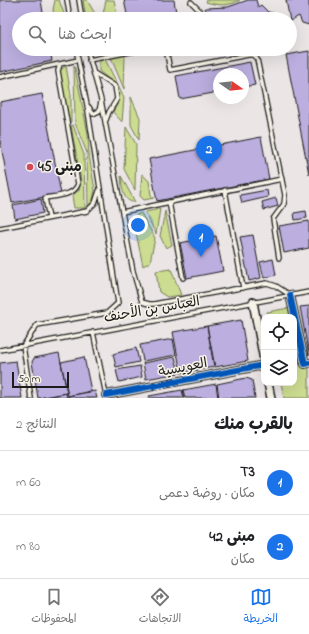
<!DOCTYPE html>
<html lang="ar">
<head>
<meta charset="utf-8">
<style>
  body { margin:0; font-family:"Indie Flower","Playpen Sans Arabic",sans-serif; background:#f2f2f2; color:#202124; direction:rtl }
  .controls { position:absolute; right:12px; bottom:12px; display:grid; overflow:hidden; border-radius:8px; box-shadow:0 4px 16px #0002 }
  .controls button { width:36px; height:36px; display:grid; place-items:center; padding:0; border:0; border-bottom:1px solid #e0e0e0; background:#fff; color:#202124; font:20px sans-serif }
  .compass { position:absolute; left:213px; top:68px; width:36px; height:36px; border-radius:50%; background:#fff; box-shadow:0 4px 16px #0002; rotate:104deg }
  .scale { position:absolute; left:12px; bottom:10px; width:57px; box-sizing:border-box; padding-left:4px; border:2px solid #1c1c1c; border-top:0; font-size:11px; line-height:14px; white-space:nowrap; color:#1c1c1c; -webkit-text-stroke:3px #f7f3e8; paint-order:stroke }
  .you { position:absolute; left:138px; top:225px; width:14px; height:14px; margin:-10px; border:3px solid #fff; border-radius:50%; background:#1a73e8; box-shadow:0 0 0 6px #1a73e833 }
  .badge { display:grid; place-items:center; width:26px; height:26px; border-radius:50%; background:#1a73e8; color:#fff; font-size:13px; font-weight:700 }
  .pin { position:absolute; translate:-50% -33px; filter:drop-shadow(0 1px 2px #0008) }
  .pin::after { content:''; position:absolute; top:21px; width:14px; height:12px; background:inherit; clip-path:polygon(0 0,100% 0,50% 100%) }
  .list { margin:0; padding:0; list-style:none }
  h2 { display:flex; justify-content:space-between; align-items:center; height:52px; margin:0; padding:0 16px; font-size:17px }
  h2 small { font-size:13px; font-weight:400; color:#757577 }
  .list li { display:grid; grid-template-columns:26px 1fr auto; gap:12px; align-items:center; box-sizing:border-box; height:64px; padding:0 16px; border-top:1px solid #e0e0e0 }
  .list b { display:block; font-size:15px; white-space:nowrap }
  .list p { margin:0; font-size:13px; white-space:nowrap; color:#757577 }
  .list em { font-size:13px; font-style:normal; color:#757577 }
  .icon { flex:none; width:22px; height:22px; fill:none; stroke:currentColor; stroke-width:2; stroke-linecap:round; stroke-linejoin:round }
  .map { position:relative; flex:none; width:309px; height:398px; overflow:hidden; direction:ltr }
  .search { position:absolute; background:#fff; box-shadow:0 4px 16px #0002; left:12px; right:12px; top:12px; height:44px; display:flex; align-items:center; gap:10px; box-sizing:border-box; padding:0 14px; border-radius:22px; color:#757577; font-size:15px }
  .sheet { height:180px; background:#fff }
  nav { display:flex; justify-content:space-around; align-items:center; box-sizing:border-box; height:56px; border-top:1px solid #e0e0e0; background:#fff; font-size:11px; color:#757577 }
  nav a { display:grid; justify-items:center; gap:2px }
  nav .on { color:#1a73e8 }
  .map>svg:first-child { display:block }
  .green { fill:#ccdc90; stroke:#747c56 }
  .building { fill:#bcafe0; stroke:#1c1c1c }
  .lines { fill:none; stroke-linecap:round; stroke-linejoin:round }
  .lane-casing { stroke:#1c1c1c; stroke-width:6 }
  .street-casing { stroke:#1c1c1c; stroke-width:10 }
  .lane { stroke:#f7f3e8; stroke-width:3.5 }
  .street { stroke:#f7f3e8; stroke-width:7 }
  .cycleway-casing { stroke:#f7f3e8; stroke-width:8 }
  .cycleway { stroke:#0057b8; stroke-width:6 }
  .poi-dot { fill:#d1495b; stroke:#f7f3e8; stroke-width:1.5 }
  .labels { text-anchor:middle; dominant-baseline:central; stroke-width:3; stroke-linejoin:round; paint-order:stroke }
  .poi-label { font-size:14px; font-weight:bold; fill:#1c1c1c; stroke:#f7f3e8; text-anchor:start }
  .street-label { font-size:14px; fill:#1c1c1c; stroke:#f7f3e8 }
</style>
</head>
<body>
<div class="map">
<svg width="309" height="398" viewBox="0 0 309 398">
  <rect width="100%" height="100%" fill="#ebe5e6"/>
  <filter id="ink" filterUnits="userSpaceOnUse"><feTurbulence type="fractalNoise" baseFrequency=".025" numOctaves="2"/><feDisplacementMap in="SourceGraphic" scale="8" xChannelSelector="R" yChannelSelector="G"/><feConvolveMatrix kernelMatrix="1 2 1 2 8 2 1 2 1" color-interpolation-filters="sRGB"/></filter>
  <g filter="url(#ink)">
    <path class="green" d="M 55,0 L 59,0 L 66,19 L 56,19 L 53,10 Z
      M 83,0 L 87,0 L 98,19 L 86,19 Z
      M 106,0 L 114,0 L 118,19 L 102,19 Z
      M 207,0 L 240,0 C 230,6 218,6 206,2 Z
      M 125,55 L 124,89 L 111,58 Z
      M 105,59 L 124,98 L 122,122 L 113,112 L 119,101 L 116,85 L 99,71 L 99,63 L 101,60 Z
      M 66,66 L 71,95 L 71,122 L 69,122 L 60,70 Z
      M 74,66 L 75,68 L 88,134 L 89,155 L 95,190 L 93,200 L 88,206 L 87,153 L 75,123 Z
      M 131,97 L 140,118 L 139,140 L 131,125 Z
      M 73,125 L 84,155 L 85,208 L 74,208 L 72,196 L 79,190 L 81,181 L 71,126 Z
      M 126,127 L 136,144 L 135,190 L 124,169 Z
      M 142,174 L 149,181 L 151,195 L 154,198 L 144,200 L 140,196 Z
      M 121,176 L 135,202 C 122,203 122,185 121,176 Z
      M 160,209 L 156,234 L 145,212 Z
      M 165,211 L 172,245 L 166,248 L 160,236 Z
      M 141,213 L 155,238 L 150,262 L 143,266 L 134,223 L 136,215 Z
      M 171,269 L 181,295 L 167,297 L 159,292 L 156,271 Z
      M 289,308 L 291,317 L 268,317 L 267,312 Z
      M 294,335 L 300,365 L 309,366 L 309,398 L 284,398 L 281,383 L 294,383 Z"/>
    <path class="building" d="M 0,0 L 41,0 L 44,19 L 19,19 L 19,49 L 50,49 L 52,61 L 0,72 Z
      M 124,0 L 174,0 L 177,19 L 128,19 Z
      M 248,0 L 256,0 L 258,7 L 261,5 L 268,12 L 273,13 L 273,19 L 207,19 L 205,8 L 228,7 Z
      M 286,0 L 309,0 L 309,25 L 302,23 L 299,16 L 290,21 Z
      M 228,49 L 238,49 L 238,52 L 229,54 Z
      M 309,51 L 309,174 L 286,55 Z
      M 250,62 L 255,85 L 243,87 L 243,74 L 219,74 L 219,92 L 180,99 L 176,76 Z
      M 42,94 L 61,194 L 12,203 L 0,141 L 0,102 Z
      M 261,137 L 269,179 L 157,201 L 149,159 Z
      M 267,190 L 268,197 L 242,203 L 240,195 Z
      M 276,198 L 278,206 L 264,210 L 262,202 Z
      M 41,199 L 43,213 L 15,219 L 13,205 Z
      M 306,211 L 307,218 L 295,220 L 294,213 Z
      M 309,221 L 309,248 L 284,253 L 279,226 Z
      M 253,235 L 261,278 L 249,281 L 240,237 Z
      M 216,236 L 223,271 L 187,278 L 180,243 Z
      M 273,259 L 276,275 L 264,278 L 260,262 Z
      M 309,306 L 309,355 L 300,307 Z
      M 241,320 L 248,361 L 215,367 L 207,326 Z
      M 207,326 L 214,367 L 181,373 L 173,332 Z
      M 173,339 L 176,355 L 143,361 L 140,345 Z
      M 136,348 L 139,362 L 116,367 L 113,354 Z
      M 59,353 L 67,393 L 38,398 L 32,362 L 34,358 Z
      M 84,357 L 91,391 L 68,396 L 61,362 Z
      M 175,357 L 179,373 L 146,379 L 143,363 Z
      M 16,361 L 22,398 L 0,398 L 0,363 Z
      M 140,366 L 142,377 L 119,382 L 116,370 Z
      M 246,378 L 252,380 L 255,398 L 219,398 L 217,384 Z
      M 216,384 L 218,398 L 185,398 L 183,390 Z
      M 182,390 L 184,398 L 150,398 L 149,396 Z
      M 95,391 L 97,398 L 68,398 L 68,396 Z
      M 66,393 L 67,398 L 43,398 Z"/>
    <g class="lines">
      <defs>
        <path id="lane" d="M 67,0 L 70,19
          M 79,0 L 82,19
          M 191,2 L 199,10 L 202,19
          M 87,49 L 101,100 L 133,271 L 142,302 L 149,304 L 154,304 L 267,283 L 276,286 L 290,295
          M 166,49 L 170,70 L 248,55 L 253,55 L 257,59 L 285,195 L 284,204 L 273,219 L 279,258
          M 89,60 L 145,49
          M 94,73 L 115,86 L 117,99 L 109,112 L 106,120
          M 0,77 L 78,60
          M 89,107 L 93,114 L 99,111 L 101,102
          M 225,190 L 243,288
          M 169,202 L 183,278
          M 122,212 L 282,179
          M 49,218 L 45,198 C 56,196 74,196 78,184 L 58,71 L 60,64
          M 0,228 L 87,211 L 95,203 L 99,191
          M 93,332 L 106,395
          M 0,350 L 309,292
          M 31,398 L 23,346 L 37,325 L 107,313 L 118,303 L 87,105 L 76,49"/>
        <path id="street" d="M 290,295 L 305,364 L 309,363
          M 253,302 L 264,360
          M 268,383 L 271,398
          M 106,395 L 264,365"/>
      </defs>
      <use href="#lane" class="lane-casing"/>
      <use href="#street" class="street-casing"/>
      <use href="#lane" class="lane"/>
      <use href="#street" class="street"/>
      <defs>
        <path id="cycleway" d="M 290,295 L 305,364 L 309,363
          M 106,395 L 264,365"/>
      </defs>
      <use href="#cycleway" class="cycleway-casing"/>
      <use href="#cycleway" class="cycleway"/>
    </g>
  </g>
  <circle class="poi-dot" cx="30" cy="167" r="4"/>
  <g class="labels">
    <g class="poi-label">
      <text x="38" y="167">مبنى 45</text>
    </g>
    <g class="street-label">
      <text transform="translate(152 310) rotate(-10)">العباس بن الأحنف</text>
      <text transform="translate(183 368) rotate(-11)">العويسية</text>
    </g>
  </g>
</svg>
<div class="controls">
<button><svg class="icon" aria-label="locate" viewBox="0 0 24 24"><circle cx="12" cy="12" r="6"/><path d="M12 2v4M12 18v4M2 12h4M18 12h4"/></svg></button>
<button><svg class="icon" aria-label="layers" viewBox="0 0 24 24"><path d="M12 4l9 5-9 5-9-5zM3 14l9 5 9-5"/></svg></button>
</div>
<svg class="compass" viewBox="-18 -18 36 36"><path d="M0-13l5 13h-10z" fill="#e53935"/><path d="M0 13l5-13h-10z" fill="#757577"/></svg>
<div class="scale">50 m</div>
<div class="you"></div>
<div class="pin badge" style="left:201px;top:257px">1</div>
<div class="pin badge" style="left:209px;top:169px">2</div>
<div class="search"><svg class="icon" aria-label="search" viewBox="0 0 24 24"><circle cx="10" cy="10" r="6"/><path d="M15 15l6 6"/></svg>ابحث هنا</div>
</div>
<section class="sheet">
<h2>بالقرب منك<small>النتائج: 2</small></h2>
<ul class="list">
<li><span class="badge">1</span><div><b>T3</b><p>مكان · روضة دعمى</p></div><em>60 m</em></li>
<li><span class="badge">2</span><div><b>مبنى 42</b><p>مكان</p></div><em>80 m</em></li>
</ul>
</section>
<nav>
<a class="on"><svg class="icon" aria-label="map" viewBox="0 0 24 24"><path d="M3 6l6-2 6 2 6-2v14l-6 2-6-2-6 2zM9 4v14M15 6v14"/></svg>الخريطة</a>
<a><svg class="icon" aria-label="directions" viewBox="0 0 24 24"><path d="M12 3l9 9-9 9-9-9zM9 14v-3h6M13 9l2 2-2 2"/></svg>الاتجاهات</a>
<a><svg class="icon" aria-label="saved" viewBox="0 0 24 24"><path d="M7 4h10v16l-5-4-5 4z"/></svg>المحفوظات</a>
</nav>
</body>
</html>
